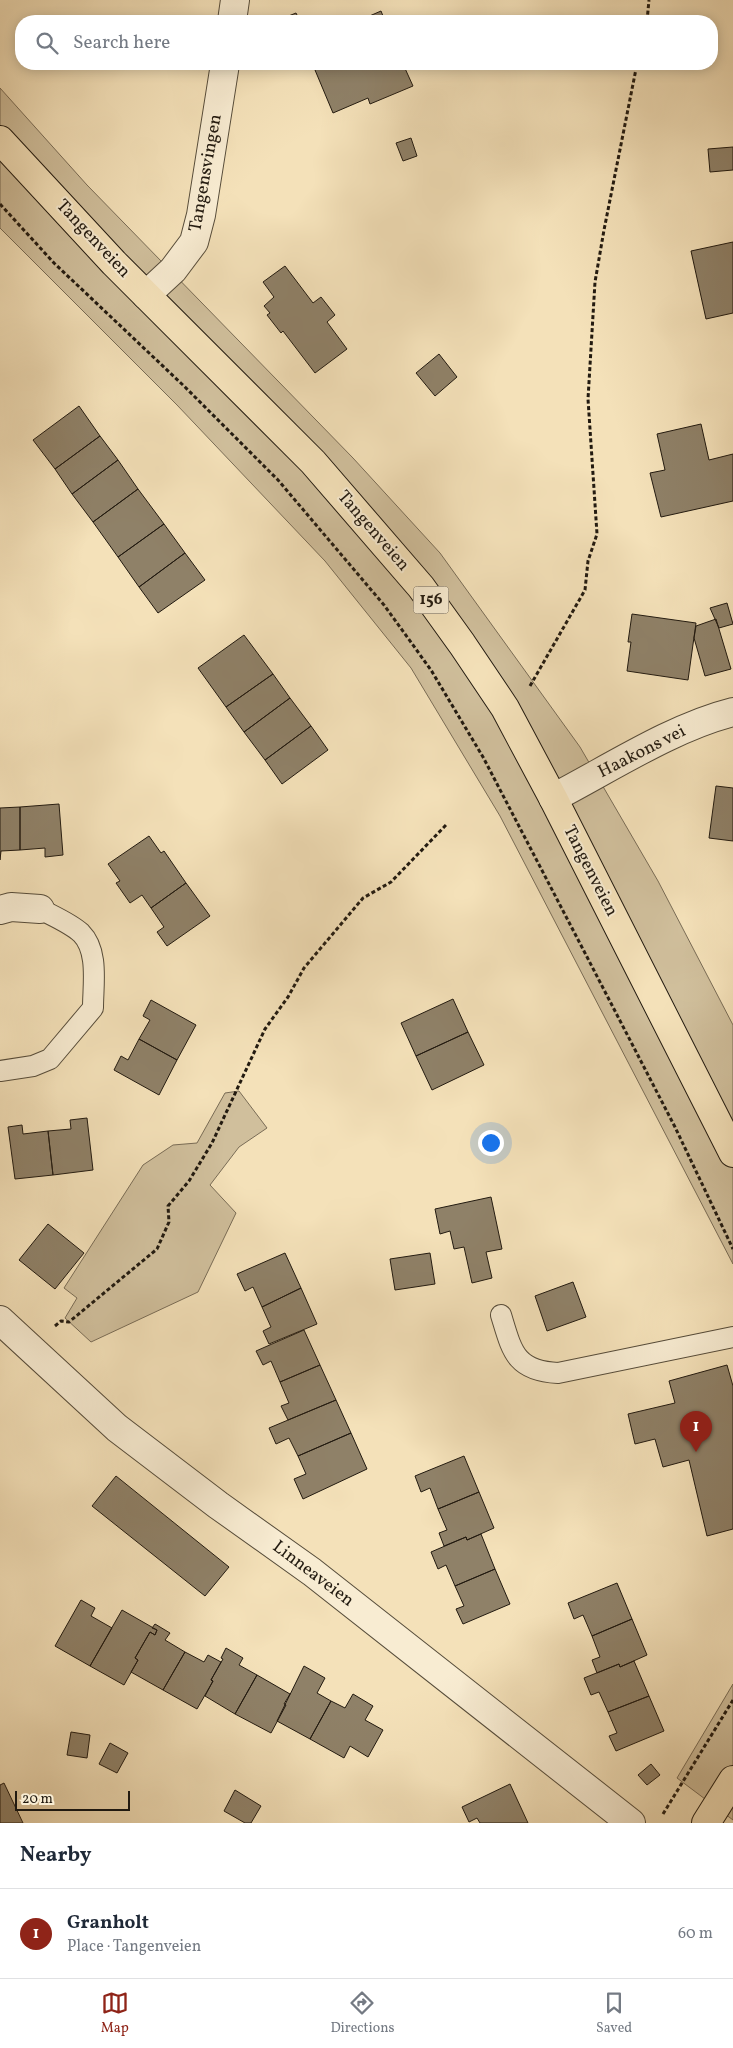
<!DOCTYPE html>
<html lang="en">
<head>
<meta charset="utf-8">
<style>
  body { margin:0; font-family:Vollkorn,serif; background:#f6f6f7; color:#1f2937 }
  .scale { position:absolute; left:15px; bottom:12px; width:115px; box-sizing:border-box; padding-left:5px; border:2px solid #221a10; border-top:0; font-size:14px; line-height:18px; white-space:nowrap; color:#221a10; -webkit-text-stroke:4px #f8ecd2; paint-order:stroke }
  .you { position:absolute; left:490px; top:1142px; width:18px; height:18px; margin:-12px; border:4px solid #fff; border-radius:50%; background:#1a73e8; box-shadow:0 0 0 8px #1a73e833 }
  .badge { display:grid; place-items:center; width:32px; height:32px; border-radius:50%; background:#8f2418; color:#fff; font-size:16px; font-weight:700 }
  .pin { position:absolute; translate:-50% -41px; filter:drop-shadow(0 1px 2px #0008) }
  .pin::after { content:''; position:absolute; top:26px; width:18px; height:15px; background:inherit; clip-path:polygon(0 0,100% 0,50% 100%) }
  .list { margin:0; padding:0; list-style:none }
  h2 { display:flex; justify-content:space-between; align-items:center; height:65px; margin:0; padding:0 20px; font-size:21px }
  h2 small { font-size:16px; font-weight:400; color:#747a83 }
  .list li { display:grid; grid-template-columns:32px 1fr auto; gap:15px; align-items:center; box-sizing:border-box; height:90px; padding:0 20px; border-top:1px solid #e0e1e3 }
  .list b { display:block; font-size:19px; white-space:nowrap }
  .list p { margin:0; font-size:16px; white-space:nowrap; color:#747a83 }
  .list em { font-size:16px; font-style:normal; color:#747a83 }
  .icon { flex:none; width:28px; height:28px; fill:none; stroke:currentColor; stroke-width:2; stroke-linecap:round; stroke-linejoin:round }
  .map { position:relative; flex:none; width:733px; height:1823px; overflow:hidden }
  .search { position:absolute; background:#fff; box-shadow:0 2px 12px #0003; left:15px; right:15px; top:15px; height:55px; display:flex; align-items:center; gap:12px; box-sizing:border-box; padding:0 18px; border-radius:20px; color:#747a83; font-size:19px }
  .sheet { height:155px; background:#fff }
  nav { display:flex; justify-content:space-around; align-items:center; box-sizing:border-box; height:70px; border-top:1px solid #e0e1e3; background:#fff; font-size:14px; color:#747a83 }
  nav a { display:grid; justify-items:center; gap:2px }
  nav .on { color:#8f2418 }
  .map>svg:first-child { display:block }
  .green { fill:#d0bf9c; stroke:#796c56 }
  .building { fill:#8f8168; stroke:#221a10 }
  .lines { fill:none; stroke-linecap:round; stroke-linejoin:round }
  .service-casing { stroke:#564c3a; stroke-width:22 }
  .minor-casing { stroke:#564c3a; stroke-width:30 }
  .primary-casing { stroke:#221a10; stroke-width:30 }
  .path { stroke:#221a10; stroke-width:3; stroke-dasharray:4 2.5; stroke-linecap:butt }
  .service { stroke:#f8ecd2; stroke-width:20 }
  .minor { stroke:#f8ecd2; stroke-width:28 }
  .primary { stroke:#f4e1b9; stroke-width:28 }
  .labels { text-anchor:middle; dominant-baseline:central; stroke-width:4; stroke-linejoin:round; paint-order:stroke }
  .shield { fill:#f8ecd2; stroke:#62594a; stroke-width:1 }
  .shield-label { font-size:16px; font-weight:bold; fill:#221a10 }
  .street-label { font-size:18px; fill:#221a10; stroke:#f8ecd2 }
</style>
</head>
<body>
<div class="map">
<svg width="733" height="1823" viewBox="0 0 733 1823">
  <rect width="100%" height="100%" fill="#f4e1b9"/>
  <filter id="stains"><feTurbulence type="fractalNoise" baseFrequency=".004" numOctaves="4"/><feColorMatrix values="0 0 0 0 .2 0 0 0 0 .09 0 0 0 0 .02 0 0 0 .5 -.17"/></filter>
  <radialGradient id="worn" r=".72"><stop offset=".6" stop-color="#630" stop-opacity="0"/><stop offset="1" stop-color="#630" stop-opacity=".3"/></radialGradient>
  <path class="green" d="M 0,88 L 87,185 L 353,458 L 440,553 L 580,747 L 658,881 L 733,1025 L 733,1264 L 500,816 L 411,668 L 325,561 L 177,405 L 0,228 Z
    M 239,1091 L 267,1128 L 239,1147 L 210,1185 L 236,1213 L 198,1292 L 91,1342 L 65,1318 L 77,1298 L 64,1288 L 143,1165 L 173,1145 L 197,1143 L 225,1093 Z
    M 733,1684 L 733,1820 L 677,1778 Z"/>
  <path class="building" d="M 381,11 L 385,21 L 358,21 Z
    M 296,13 L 300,21 L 276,21 Z
    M 328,64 L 403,64 L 413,86 L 370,104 L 368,98 L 333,113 L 315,70 Z
    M 411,138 L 417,156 L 403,161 L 396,143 Z
    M 733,147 L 733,170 L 710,172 L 708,149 Z
    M 733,242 L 733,313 L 706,319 L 691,251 Z
    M 285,266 L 313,303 L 321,297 L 335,315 L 327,322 L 347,349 L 315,373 L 283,331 L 281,333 L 267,315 L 270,313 L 264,306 L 274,297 L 263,282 Z
    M 439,354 L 457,377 L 435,396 L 416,373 Z
    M 79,406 L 100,436 L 55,469 L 33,440 Z
    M 701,424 L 709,460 L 733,454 L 733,501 L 661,517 L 650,473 L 665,470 L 657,434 Z
    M 100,436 L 118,460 L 72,494 L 55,469 Z
    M 118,460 L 138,489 L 93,522 L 72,494 Z
    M 138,489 L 164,524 L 118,557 L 93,522 Z
    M 164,524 L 185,553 L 139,587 L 118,557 Z
    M 185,553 L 205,580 L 158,613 L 139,587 Z
    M 727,603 L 733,624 L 719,628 L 710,608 Z
    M 632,614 L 696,623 L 688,680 L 627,671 L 631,642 L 628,642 Z
    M 716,619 L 731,669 L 705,676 L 694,638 L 696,626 Z
    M 244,635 L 273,674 L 226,707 L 198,668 Z
    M 273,674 L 290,698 L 244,732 L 226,707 Z
    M 290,698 L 311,726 L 265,760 L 244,732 Z
    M 311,726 L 328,750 L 282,784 L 265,760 Z
    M 716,786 L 733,788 L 733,841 L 709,838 Z
    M 59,804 L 63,855 L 45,857 L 45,848 L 20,850 L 20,807 Z
    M 20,807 L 20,850 L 1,851 L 0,860 L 0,808 Z
    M 149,836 L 161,853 L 164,851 L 186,883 L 151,908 L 142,895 L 130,903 L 116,883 L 120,881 L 108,864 Z
    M 186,883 L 210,916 L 167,946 L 157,932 L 164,927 L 151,908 Z
    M 453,999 L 468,1032 L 416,1056 L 401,1023 Z
    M 151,1000 L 196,1025 L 177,1060 L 139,1039 L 150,1020 L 143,1016 Z
    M 468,1032 L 484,1065 L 432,1090 L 416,1056 Z
    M 139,1039 L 177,1060 L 159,1095 L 114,1070 L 121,1056 L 128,1060 Z
    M 87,1118 L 93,1170 L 53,1175 L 48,1131 L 71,1129 L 70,1120 Z
    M 22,1125 L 23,1134 L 48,1131 L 53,1175 L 15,1179 L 8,1127 Z
    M 491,1197 L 502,1249 L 486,1252 L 492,1278 L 472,1283 L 464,1247 L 454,1249 L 450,1231 L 440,1234 L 435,1209 Z
    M 48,1224 L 84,1253 L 55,1289 L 19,1260 Z
    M 285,1253 L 301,1288 L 262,1307 L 253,1287 L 245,1291 L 237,1274 Z
    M 430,1253 L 435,1284 L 395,1290 L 390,1259 Z
    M 573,1282 L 586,1317 L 547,1331 L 535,1296 Z
    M 301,1288 L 317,1324 L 269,1344 L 263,1331 L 271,1327 L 262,1307 Z
    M 304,1330 L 320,1365 L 280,1382 L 271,1361 L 263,1365 L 256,1351 Z
    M 320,1365 L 336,1400 L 288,1420 L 281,1406 L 289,1403 L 280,1382 Z
    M 727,1365 L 733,1386 L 733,1529 L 707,1536 L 689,1460 L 663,1467 L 655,1439 L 635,1444 L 628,1414 L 675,1403 L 669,1381 Z
    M 336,1400 L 351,1433 L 298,1456 L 289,1438 L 276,1444 L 269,1428 Z
    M 351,1433 L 367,1469 L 303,1499 L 294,1479 L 306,1474 L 298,1456 Z
    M 464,1456 L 479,1492 L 438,1509 L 430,1488 L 421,1492 L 415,1476 Z
    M 116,1476 L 229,1567 L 205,1596 L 92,1506 Z
    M 479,1492 L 494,1528 L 467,1540 L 466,1537 L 444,1546 L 439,1533 L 447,1530 L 438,1509 Z
    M 481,1534 L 495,1569 L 455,1586 L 446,1565 L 438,1569 L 431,1552 L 466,1537 L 467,1540 Z
    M 495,1569 L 510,1604 L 463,1624 L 456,1609 L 464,1606 L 455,1586 Z
    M 617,1583 L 632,1619 L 592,1636 L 583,1615 L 574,1619 L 568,1603 Z
    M 81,1600 L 95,1608 L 91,1616 L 112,1628 L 90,1666 L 55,1646 Z
    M 122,1610 L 157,1630 L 155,1635 L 150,1632 L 135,1658 L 138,1660 L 124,1685 L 90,1666 Z
    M 632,1619 L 647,1655 L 620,1667 L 619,1664 L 597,1673 L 592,1660 L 600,1657 L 592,1636 Z
    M 155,1624 L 170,1633 L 165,1640 L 185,1652 L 163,1690 L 131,1672 L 138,1660 L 135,1658 L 150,1632 L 155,1635 L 157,1630 L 152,1628 Z
    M 226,1648 L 243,1658 L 239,1665 L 257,1675 L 235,1714 L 205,1696 L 213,1681 L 211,1680 L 223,1659 L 221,1658 Z
    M 185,1652 L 204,1662 L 208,1655 L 221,1662 L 211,1680 L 213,1681 L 197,1709 L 163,1690 Z
    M 634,1661 L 649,1696 L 608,1712 L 599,1692 L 591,1695 L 584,1678 L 619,1664 L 620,1667 Z
    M 304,1666 L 325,1678 L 317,1693 L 331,1701 L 310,1739 L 277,1721 Z
    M 257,1675 L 290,1694 L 284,1704 L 286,1705 L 271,1733 L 235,1714 Z
    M 353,1694 L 373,1706 L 365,1720 L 383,1730 L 368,1757 L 350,1746 L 344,1758 L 310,1739 L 331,1701 L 345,1708 Z
    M 649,1696 L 664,1731 L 616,1751 L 609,1736 L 617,1733 L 608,1712 Z
    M 71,1732 L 90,1735 L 87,1758 L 67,1755 Z
    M 110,1743 L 128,1753 L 117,1773 L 99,1764 Z
    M 651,1764 L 660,1775 L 647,1785 L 638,1775 Z
    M 4,1783 L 23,1823 L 0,1823 L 0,1785 Z
    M 510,1784 L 528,1823 L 480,1823 L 477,1818 L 469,1822 L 462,1807 Z
    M 235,1790 L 261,1806 L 251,1823 L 245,1823 L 224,1811 Z"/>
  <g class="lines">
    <defs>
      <path id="service" d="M 0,1071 L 33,1066 L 50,1059 L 93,1008 C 93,984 99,951 81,933 C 70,923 53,916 40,909
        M 501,1315 C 512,1351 515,1371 558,1373 L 733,1337"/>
      <path id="minor" d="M 232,21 L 235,0
        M 146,295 L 173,270 L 194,242 L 201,215 L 225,64
        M 553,798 C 609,769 673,727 733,712
        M 0,910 L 11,907 L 40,909
        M 0,1320 L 117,1428 L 218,1505 L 312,1572 L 631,1823"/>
      <path id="primary" d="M 0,140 L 114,263 L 313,462 L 421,587 L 462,644 L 505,708 L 553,798 L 733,1153
        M 706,1823 L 733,1780"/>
    </defs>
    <use href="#service" class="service-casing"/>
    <use href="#minor" class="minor-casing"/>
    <use href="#primary" class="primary-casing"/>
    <path class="path" d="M 647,21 L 649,0
      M 0,204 L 54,263 L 185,387 L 278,480 L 384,605 L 431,670 L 483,757 L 586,955 L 675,1127 L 733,1249
      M 530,686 L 585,590 L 588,561 L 597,534 L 588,399 L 595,282 L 604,230 L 637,64
      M 55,1326 L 61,1321 L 69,1322 L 157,1249 L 169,1222 L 168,1206 L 189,1181 L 212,1143 L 265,1029 L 288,997 L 304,968 L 363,898 L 391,882 L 446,825
      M 663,1814 L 733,1700"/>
    <use href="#service" class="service"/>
    <use href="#minor" class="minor"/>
    <use href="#primary" class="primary"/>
  </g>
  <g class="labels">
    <rect class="shield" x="413.5" y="586.5" width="35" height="27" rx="4"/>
    <g class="shield-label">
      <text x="431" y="600">156</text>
    </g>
    <g class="street-label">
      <text transform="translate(206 173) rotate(-80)">Tangensvingen</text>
      <text transform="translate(93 239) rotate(47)">Tangenveien</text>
      <text transform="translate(373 531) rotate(49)">Tangenveien</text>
      <text transform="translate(642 752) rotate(-27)">Haakons vei</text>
      <text transform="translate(590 871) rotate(63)">Tangenveien</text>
      <text transform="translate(313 1574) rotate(37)">Linneaveien</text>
    </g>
  </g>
  <rect width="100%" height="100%" filter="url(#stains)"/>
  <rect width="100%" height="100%" fill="url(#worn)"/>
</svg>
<div class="scale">20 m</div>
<div class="you"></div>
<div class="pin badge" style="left:696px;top:1452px">1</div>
<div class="search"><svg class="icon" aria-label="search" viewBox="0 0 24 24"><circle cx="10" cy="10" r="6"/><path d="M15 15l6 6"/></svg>Search here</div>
</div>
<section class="sheet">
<h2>Nearby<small></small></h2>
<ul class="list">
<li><span class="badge">1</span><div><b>Granholt</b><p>Place · Tangenveien</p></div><em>60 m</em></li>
</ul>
</section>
<nav>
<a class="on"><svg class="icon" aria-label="map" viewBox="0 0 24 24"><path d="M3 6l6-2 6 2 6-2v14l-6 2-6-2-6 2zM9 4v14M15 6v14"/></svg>Map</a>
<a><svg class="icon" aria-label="directions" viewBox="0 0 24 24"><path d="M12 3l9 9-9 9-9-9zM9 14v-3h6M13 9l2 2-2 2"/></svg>Directions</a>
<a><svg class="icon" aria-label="saved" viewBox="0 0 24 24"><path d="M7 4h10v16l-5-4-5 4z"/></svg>Saved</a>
</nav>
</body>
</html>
